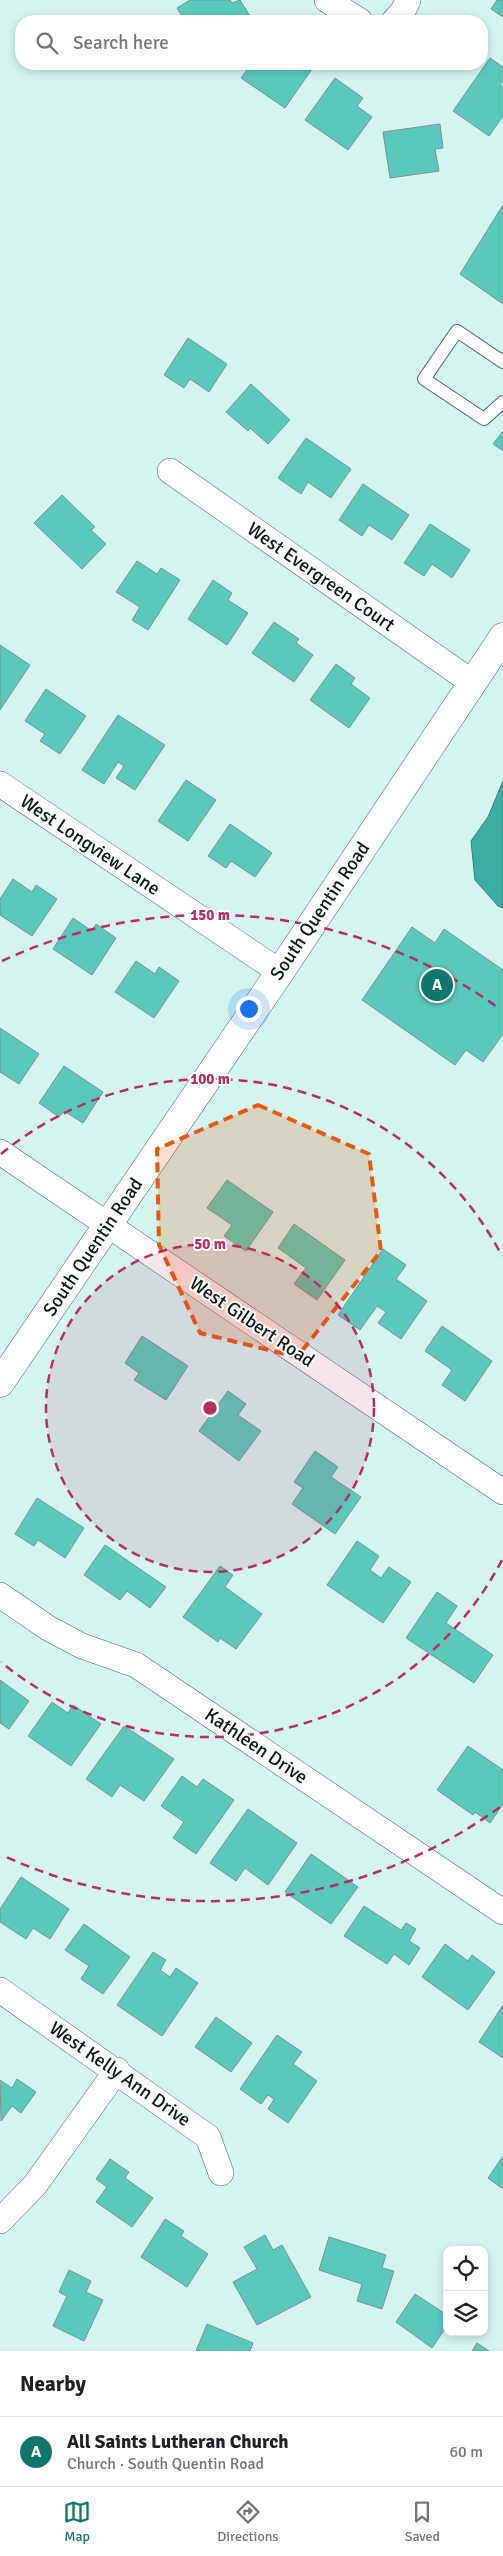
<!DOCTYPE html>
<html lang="en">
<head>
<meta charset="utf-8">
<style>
  body { margin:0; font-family:Signika,sans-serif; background:#f6f6f6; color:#202124 }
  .controls { position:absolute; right:15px; bottom:15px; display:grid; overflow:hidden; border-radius:10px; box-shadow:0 2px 8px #0003 }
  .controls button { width:45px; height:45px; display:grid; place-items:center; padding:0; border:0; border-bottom:1px solid #e0e0e0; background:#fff; color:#202124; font:25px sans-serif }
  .you { position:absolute; left:248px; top:1008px; width:18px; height:18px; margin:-12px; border:4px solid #fff; border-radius:50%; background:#1a73e8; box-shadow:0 0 0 8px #1a73e833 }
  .badge { display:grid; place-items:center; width:32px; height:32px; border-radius:50%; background:#0f766e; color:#fff; font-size:16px; font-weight:700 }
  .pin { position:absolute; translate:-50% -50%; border:2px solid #fff; box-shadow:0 1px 5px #0006 }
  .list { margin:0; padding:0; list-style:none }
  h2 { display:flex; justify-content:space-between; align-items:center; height:65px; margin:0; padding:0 20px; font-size:21px }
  h2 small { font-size:16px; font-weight:400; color:#757577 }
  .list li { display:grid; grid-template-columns:32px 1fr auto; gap:15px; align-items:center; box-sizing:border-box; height:70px; padding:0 20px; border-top:1px solid #e0e0e0 }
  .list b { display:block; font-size:19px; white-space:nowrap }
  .list p { margin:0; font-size:16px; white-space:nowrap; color:#757577 }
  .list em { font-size:16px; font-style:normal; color:#757577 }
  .icon { flex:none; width:28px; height:28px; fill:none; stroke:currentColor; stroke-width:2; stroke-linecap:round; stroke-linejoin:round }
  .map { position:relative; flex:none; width:503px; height:2351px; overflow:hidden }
  .search { position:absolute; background:#fff; box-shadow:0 2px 8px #0003; left:15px; right:15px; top:15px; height:55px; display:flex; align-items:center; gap:12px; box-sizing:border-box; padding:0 18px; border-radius:20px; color:#757577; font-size:19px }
  .sheet { height:135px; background:#fff }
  nav { display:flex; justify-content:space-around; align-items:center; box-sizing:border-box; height:70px; border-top:1px solid #e0e0e0; background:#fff; font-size:14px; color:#757577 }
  nav a { display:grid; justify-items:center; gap:2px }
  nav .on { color:#0f766e }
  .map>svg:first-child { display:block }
  .water { fill:#3cafa5; stroke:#2d817a }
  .building { fill:#59c9be; stroke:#769390 }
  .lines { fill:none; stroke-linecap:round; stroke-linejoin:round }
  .lane-casing { stroke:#4c6865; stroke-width:14 }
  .street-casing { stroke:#4c6865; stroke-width:26 }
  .secondary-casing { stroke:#4c6865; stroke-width:29 }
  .lane { stroke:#fff; stroke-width:12 }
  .street { stroke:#fff; stroke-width:25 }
  .secondary { stroke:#fff; stroke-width:28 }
  .marked { fill:#e8590c; fill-opacity:0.2; stroke:#e8590c; stroke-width:4; stroke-dasharray:10 6; stroke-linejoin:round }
  .ring { fill:none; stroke:#ba2c5b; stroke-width:2.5; stroke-dasharray:9 6 }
  .labels { text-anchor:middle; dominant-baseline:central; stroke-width:4; stroke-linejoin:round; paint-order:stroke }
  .street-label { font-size:19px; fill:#0b1715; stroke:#fff }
  .centre { fill:#ba2c5b; stroke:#fff; stroke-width:2.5 }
  .ring-label { font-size:15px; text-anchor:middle; font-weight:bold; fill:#ba2c5b; stroke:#fff; stroke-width:4; stroke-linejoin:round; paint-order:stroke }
</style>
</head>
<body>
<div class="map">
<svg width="503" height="2351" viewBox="0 0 503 2351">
  <rect width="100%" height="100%" fill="#d4f4f0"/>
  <path class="water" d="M 503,781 L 503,908 L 498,906 L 475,880 L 471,841 L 488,817 Z"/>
  <path class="building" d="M 190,0 L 230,0 L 232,3 L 240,0 L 253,21 L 185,21 L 177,8 Z
    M 497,0 L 503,0 L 503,17 L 491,9 Z
    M 490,58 L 503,67 L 503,81 L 500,85 L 503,87 L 503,116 L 489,136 L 453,111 Z
    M 251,64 L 310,64 L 314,66 L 285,108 L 241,78 Z
    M 335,78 L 363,98 L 357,106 L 372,117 L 348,150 L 305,120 Z
    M 440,124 L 443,148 L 435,149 L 439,171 L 390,178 L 383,132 Z
    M 503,205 L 503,304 L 460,274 Z
    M 188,338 L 227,364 L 209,392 L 190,379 L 184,388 L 164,375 Z
    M 251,384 L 290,420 L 268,444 L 250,428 L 248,431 L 226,412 Z
    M 503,431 L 503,451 L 493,444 Z
    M 306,438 L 351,469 L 331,498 L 308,482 L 301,494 L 278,478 Z
    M 363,484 L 409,515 L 392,540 L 369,525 L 362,536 L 339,520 Z
    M 62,495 L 95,527 L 91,530 L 106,544 L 82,569 L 34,523 Z
    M 430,524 L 470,550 L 452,578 L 432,564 L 424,576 L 404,563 Z
    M 137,561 L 157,574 L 161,568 L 180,580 L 148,630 L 132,620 L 140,607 L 116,592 Z
    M 213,580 L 232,593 L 228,600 L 248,613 L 227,645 L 188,619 Z
    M 274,622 L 299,639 L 296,643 L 313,655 L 294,682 L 252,653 Z
    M 0,645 L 30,665 L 0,710 Z
    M 336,664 L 355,678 L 351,684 L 370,698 L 349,728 L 310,700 Z
    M 46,689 L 86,716 L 60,754 L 40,741 L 45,734 L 25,721 Z
    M 118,715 L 165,745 L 135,790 L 116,778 L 124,766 L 118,762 L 104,784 L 82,770 Z
    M 186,780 L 216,800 L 188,841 L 158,821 Z
    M 230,824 L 272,853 L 255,877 L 231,861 L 226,868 L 208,856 Z
    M 13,879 L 32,892 L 36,885 L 57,899 L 32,936 L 0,915 L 0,899 Z
    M 73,918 L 92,931 L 96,924 L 116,938 L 92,975 L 53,949 Z
    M 412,927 L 435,943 L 444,929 L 503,970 L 503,1034 L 483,1062 L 466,1050 L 455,1065 L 362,1000 Z
    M 136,961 L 155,974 L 159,967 L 179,981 L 154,1018 L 115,992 Z
    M 0,1028 L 39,1054 L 19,1084 L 0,1072 Z
    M 64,1066 L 103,1092 L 83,1123 L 64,1111 L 59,1117 L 39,1103 Z
    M 227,1180 L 273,1212 L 246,1251 L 224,1236 L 232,1225 L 207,1208 Z
    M 294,1224 L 345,1260 L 317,1300 L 294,1284 L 306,1268 L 278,1248 Z
    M 383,1249 L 406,1265 L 396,1279 L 427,1301 L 401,1339 L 378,1323 L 386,1312 L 377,1306 L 360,1330 L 338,1315 Z
    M 442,1326 L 492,1361 L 465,1401 L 442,1385 L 452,1370 L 425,1351 Z
    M 142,1336 L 188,1366 L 166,1400 L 134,1380 L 139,1373 L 125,1363 Z
    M 228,1391 L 246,1404 L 238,1415 L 261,1431 L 239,1461 L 199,1431 Z
    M 315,1451 L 338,1467 L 331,1477 L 361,1497 L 335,1534 L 292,1504 L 303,1488 L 294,1482 Z
    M 37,1498 L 84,1528 L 65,1558 L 38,1540 L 34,1546 L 15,1534 Z
    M 357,1541 L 379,1556 L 370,1570 L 381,1578 L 389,1567 L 411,1582 L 383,1623 L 327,1585 Z
    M 105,1545 L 166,1587 L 150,1608 L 127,1591 L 120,1600 L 84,1575 Z
    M 220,1566 L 233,1575 L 225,1587 L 262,1614 L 236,1649 L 220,1638 L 218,1642 L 183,1617 Z
    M 437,1592 L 457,1606 L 446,1623 L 493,1655 L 474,1683 L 406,1638 Z
    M 0,1680 L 29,1701 L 9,1729 L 0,1723 Z
    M 52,1702 L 68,1713 L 73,1705 L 101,1724 L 71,1766 L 28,1736 Z
    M 124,1726 L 174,1759 L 144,1801 L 120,1785 L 112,1797 L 86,1779 Z
    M 468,1746 L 503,1770 L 503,1804 L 490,1823 L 475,1812 L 473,1815 L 437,1790 Z
    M 182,1776 L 197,1787 L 203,1779 L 234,1800 L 196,1854 L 173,1838 L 184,1822 L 161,1806 Z
    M 248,1809 L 297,1843 L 268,1885 L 245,1868 L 236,1881 L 210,1863 Z
    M 311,1854 L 358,1887 L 331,1924 L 285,1892 Z
    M 21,1877 L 69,1909 L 50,1939 L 33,1928 L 26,1939 L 0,1922 L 0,1909 Z
    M 364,1906 L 401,1930 L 406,1923 L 416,1929 L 409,1941 L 420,1948 L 409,1965 L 394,1954 L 387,1964 L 344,1936 Z
    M 84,1924 L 130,1957 L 103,1994 L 81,1979 L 89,1966 L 65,1950 Z
    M 445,1944 L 468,1961 L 472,1955 L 495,1972 L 468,2010 L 422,1977 Z
    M 153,1952 L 166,1960 L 160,1970 L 170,1977 L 176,1968 L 198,1983 L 162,2036 L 117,2005 Z
    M 503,2005 L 503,2058 L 479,2042 Z
    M 216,2017 L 252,2043 L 231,2072 L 195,2047 Z
    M 277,2035 L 302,2052 L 293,2064 L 317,2081 L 288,2123 L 268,2109 L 274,2099 L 268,2095 L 261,2104 L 240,2089 Z
    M 17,2079 L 36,2092 L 21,2113 L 12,2106 L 1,2121 L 0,2080 L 12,2088 Z
    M 503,2156 L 503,2189 L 488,2178 Z
    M 110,2159 L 129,2172 L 125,2178 L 153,2198 L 132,2227 L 96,2202 L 107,2187 L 96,2179 Z
    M 165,2219 L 184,2231 L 181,2236 L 208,2254 L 187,2287 L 141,2257 Z
    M 265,2235 L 273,2250 L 282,2245 L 311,2297 L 257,2325 L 233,2282 L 257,2269 L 244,2247 Z
    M 329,2237 L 386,2255 L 382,2268 L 394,2271 L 382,2309 L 357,2301 L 362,2284 L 319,2270 Z
    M 69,2270 L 91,2281 L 86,2292 L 103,2300 L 84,2341 L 53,2326 L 67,2296 L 59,2292 Z
    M 415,2294 L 447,2315 L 447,2326 L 432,2348 L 396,2322 Z
    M 207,2324 L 253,2343 L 250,2351 L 196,2351 Z
    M 477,2343 L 489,2351 L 472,2351 Z"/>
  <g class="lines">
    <defs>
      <path id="lane" d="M 503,362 L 457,331 L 424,379 L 484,419 L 503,402"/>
      <path id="street" d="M 327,0 L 360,21
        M 394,21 L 403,11 L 408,0
        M 170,471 L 473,683
        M 0,784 L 280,972
        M 0,1152 L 503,1492
        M 0,1595 L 48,1628 L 82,1646 L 136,1665 L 503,1912
        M 0,1990 L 208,2137 L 221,2173
        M 0,2221 L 35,2185 L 117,2070"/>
      <path id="secondary" d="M 0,1383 L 280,972 L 503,637"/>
    </defs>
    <use href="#lane" class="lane-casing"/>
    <use href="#street" class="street-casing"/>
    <use href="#secondary" class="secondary-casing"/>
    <use href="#lane" class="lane"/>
    <use href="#street" class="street"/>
    <use href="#secondary" class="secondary"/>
  </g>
  <path class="marked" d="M 258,1105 L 369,1154 L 381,1251 L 297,1357 L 200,1333 L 159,1245 L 157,1149 Z"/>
  <circle cx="210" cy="1408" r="164" fill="#ba2c5b" fill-opacity=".12"/>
  <g class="ring">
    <circle cx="210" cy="1408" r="164"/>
    <path d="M502 1560A329 329 0 0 1 1 1662M1 1154A329 329 0 0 1 502 1256"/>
    <path d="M500 1807A493 493 0 0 1 2 1855M2 961A493 493 0 0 1 500 1009"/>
  </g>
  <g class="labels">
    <g class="street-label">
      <text transform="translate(321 577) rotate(35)">West Evergreen Court</text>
      <text transform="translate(90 845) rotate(34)">West Longview Lane</text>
      <text transform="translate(320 911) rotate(-56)">South Quentin Road</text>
      <text transform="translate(93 1247) rotate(-56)">South Quentin Road</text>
      <text transform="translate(252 1322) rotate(34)">West Gilbert Road</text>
      <text transform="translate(256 1746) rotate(34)">Kathleen Drive</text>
      <text transform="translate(120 2074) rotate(35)">West Kelly Ann Drive</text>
    </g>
  </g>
  <circle cx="210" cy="1408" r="8" class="centre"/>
  <g class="ring-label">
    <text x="210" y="920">150 m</text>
    <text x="210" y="1084">100 m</text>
    <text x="210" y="1249">50 m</text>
  </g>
</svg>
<div class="controls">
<button><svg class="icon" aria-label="locate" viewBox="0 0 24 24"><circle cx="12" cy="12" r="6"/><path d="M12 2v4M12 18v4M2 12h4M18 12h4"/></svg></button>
<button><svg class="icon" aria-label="layers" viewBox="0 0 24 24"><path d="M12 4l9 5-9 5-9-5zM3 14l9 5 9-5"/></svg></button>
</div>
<div class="you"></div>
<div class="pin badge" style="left:437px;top:985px">A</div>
<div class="search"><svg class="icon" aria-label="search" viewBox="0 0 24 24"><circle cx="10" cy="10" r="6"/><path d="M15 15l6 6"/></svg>Search here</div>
</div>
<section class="sheet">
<h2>Nearby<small></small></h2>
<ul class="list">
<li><span class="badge">A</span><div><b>All Saints Lutheran Church</b><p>Church · South Quentin Road</p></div><em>60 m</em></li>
</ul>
</section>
<nav>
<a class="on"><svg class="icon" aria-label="map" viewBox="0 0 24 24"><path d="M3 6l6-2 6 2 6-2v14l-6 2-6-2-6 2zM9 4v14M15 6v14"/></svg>Map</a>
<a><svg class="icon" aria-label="directions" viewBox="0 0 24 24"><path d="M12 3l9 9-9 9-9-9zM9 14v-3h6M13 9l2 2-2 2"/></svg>Directions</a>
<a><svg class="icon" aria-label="saved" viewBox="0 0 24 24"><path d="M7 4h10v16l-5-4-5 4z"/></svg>Saved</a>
</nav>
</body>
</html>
